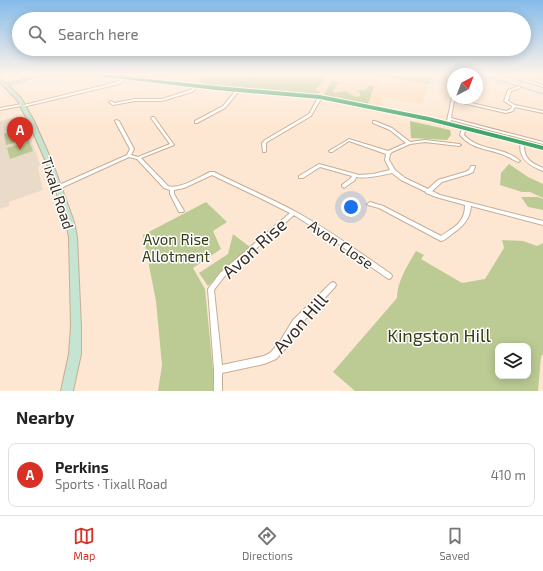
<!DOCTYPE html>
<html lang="en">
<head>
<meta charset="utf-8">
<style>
  body { margin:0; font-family:"Exo 2",sans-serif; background:#f2f2f2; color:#222 }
  .controls { position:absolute; right:12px; bottom:12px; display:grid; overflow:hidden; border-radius:8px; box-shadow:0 2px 10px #0003 }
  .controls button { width:36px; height:36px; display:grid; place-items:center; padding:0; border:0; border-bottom:1px solid #e0e0e0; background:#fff; color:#222; font:20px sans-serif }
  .compass { position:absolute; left:447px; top:68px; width:36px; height:36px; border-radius:50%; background:#fff; box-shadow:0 2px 10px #0003; rotate:42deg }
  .you { position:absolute; left:351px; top:207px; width:14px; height:14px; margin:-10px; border:3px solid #fff; border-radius:50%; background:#1a73e8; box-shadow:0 0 0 6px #1a73e833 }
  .badge { display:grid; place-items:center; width:26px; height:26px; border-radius:50%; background:#d93025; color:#fff; font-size:13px; font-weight:700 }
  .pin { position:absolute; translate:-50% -33px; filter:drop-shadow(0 1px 2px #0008) }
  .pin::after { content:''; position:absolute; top:21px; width:14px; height:12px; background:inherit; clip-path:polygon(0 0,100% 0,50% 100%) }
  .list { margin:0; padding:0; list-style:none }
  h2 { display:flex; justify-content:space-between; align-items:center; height:52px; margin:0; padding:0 16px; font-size:17px }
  h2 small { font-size:13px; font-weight:400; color:#767676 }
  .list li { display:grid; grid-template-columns:26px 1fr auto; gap:12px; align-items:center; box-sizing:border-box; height:64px; margin:0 8px 8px; padding:0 8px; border:1px solid #e0e0e0; border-radius:8px }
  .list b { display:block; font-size:15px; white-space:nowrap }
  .list p { margin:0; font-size:13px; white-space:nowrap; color:#767676 }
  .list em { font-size:13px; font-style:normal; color:#767676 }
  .icon { flex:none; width:22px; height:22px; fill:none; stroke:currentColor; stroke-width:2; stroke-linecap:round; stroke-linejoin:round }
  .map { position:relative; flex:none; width:543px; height:391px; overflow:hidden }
  .search { position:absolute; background:#fff; box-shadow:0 2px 10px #0003; left:12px; right:12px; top:12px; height:44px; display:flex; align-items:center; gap:10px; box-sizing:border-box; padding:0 14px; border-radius:22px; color:#767676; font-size:15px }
  .sheet { height:124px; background:#fff }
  nav { display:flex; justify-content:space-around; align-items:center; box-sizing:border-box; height:56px; border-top:1px solid #e0e0e0; background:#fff; font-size:11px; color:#767676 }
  nav a { display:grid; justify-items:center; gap:2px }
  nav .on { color:#d93025 }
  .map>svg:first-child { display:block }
  .industrial { fill:#eadac9 }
  .built { fill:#fddcbc }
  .green { fill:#bccb94; fill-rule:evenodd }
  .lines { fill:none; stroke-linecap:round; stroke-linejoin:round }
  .stream { stroke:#91c5ea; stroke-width:1 }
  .street-casing { stroke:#c7ad94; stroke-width:2 }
  .secondary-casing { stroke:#c7ad94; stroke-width:2 }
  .highway-casing { stroke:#fff; stroke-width:2 }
  .street { fill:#fff; fill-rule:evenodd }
  .secondary { fill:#c5e4d1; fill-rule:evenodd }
  .highway { fill:#3fa667; fill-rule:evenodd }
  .labels { text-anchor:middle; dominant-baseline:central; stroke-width:3; stroke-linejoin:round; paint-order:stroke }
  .street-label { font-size:15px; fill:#372c22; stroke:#fff }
  .park-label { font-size:15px; fill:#343d14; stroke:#fff }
  .near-street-label { font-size:18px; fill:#372c22; stroke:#fff }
  .near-park-label { font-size:18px; fill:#343d14; stroke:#fff }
</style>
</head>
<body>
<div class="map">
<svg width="543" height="391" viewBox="0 0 543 391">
  <rect width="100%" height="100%" fill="#fde7d2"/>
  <path class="industrial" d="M 22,116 L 40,164 L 38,168 L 43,190 L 9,202 L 9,206 L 0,209 L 0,121 Z"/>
  <path class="built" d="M 142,74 L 433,74 L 422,104 L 384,97 L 380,106 L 313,94 L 137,77 Z"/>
  <path class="green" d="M 222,74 L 323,74 L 325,78 L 323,82 L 315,90 L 320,91 L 318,95 L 208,86 L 198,81 L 200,75 L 208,77 Z
    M 383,74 L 433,74 L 429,84 L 381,76 Z
    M 332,80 L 340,84 L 335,85 L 337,88 L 332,90 L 334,93 L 345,91 L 356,97 L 360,96 L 360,93 L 356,90 L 365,90 L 369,86 L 374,86 L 368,104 L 323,96 Z
    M 410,121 L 450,130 L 451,135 L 447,140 L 411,138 Z
    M 24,129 L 28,139 L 6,145 L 4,134 Z
    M 29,141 L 33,151 L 10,159 L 7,148 Z
    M 509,164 L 528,177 L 543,184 L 543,198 L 530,192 L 522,192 L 500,185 L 501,173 Z
    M 521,197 L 538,197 L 543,199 L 543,210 L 528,207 Z
    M 206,202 L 227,222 L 213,231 L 221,249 L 193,268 L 205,289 L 213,370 L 213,391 L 158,391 L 162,365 L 156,301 L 143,235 Z
    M 233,234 L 250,247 L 208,286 L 199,273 L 228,254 Z
    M 502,240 L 523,241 L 537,246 L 543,243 L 543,354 L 541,357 L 538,391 L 355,391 L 333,372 L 397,298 C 397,281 408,265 416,251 L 424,255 L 421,259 L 462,283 L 485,279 L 504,248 ZM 498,346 L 528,346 L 528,376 L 498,376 Z"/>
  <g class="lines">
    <path class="stream" d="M 479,74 L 543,94"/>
    <defs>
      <path id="street" d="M 501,74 L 503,74 L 524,80 L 542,76 L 542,78 L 527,80 L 543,85 L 543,87 Z
        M 126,77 L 128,78 L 119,84 L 23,107 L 21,106 L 0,110 L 0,108 L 22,104 L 24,105 L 117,82 Z
        M 196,85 L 198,86 L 192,92 L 162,101 L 135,101 L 113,105 L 109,102 L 111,101 L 114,103 L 135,99 L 162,99 L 190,90 Z
        M 519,86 L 520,87 L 520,88 L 511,91 L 508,101 L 515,105 L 543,111 L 543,113 L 515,107 L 513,111 L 506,113 L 454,101 L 451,118 L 543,142 L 543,144 L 451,120 L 450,122 L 449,122 L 447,121 L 452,97 L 455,98 L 454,99 L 506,111 L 511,109 L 512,106 L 504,101 L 508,90 Z
        M 237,89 L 240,90 L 225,108 L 197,123 L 195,123 L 195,121 L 223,106 Z
        M 319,96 L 322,97 L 311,116 L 267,142 L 266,143 L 266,151 L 265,152 L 263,152 L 262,143 L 265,140 L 309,114 Z
        M 152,117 L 154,117 L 174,145 L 141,158 L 168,186 C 179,190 199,177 210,172 L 214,172 C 241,186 269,197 296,212 C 330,230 360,253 391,274 L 392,276 L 391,278 L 389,279 L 387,278 L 334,241 L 294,215 L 224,277 L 214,290 L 222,365 L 264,356 L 270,353 L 279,343 L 293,320 L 331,283 L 333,282 L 335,283 L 336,285 L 335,287 L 299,326 L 285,349 L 276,359 L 264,364 L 222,373 L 222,391 L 214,391 L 214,370 L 208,289 L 220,273 L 290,213 L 262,199 L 212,175 L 184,188 L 174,190 L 174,194 L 184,211 L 183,212 L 179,212 L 170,194 L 170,190 L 164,188 L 137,159 L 129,157 L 61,188 L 57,188 L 57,186 L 127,155 L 130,149 L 115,121 L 116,120 L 119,121 L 134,149 L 131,155 L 138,157 L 170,144 L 151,118 Z
        M 373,121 L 375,121 L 392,128 L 410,142 L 425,140 L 459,144 L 461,145 L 459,146 L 425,142 L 410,144 L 392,152 L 390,154 L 389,160 L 395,170 L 405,178 L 428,189 L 438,180 L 465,172 L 469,170 L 471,166 L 475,166 L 475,167 L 473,172 L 469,174 L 442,182 L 432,191 L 440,195 L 543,221 L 543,225 L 471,206 C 470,220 462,227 452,234 C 448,237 445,240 441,241 L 379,208 L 368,205 L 367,204 L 370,202 L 383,206 L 441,236 C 454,227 465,223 465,205 L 436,197 L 426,193 L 426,192 L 401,180 L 392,173 C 381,175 368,179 356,177 L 355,180 L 344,188 L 342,186 L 342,185 L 351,178 L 352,176 L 320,167 L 303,178 L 299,178 L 299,176 L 319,164 L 359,175 L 373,174 L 390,170 L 385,160 L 386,154 L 349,141 L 332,152 L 330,152 L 329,151 L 349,139 L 388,151 L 406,143 L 390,130 L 373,123 Z
        M 463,126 L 465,126 L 466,127 L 464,135 C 480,152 504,146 520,161 L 518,162 C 513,160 509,157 504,155 C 486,148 473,150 460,135 Z
        M 521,142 L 523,142 C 524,145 524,149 525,153 C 527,161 536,165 543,168 L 543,171 C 530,166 517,158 521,142 Z"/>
      <path id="secondary" d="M 42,74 L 46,74 L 8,85 L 21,98 L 34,121 L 53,164 L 74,222 L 77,237 L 81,327 L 81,354 L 73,391 L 61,391 L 69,354 L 71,327 L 69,237 L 66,222 L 47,164 L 28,121 L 17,100 L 0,82 L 0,79 L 6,84 Z"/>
      <path id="highway" d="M 88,74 L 99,74 L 216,86 L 320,95 L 429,117 L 543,146 L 543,150 L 429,121 L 320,99 L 216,90 L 90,75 Z"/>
    </defs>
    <use href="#street" class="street-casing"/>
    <use href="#secondary" class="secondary-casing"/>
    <use href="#highway" class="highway-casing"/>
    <use href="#street" class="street"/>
    <use href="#secondary" class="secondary"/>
    <use href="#highway" class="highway"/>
  </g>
  <linearGradient id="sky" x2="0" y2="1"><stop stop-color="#85bbe9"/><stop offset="0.58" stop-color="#fef4eb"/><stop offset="1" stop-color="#fef4eb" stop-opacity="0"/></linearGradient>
  <rect width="543" height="128" fill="url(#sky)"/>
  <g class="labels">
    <g class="street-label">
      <text transform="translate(58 193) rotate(72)">Tixall Road</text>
      <text transform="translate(341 244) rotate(34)">Avon Close</text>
    </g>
    <g class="park-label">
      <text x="176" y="239">Avon Rise<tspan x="176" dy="17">Allotment</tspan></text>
    </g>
    <g class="near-street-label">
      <text transform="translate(254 248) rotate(-42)">Avon Rise</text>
      <text transform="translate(300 323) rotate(-49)">Avon Hill</text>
    </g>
    <g class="near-park-label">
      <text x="439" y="335">Kingston Hill</text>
    </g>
  </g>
</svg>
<div class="controls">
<button><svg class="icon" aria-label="layers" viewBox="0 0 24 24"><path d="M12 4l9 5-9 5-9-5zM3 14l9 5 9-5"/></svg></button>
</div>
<svg class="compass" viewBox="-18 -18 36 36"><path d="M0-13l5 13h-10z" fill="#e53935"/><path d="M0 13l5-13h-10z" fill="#767676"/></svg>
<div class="you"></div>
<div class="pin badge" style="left:20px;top:150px">A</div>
<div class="search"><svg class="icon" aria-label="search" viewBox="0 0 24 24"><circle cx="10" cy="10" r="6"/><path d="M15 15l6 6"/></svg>Search here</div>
</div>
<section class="sheet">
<h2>Nearby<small></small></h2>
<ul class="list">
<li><span class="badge">A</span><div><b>Perkins</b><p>Sports · Tixall Road</p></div><em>410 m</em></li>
</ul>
</section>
<nav>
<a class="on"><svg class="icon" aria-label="map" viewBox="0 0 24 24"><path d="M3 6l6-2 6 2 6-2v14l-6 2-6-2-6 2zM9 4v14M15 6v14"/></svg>Map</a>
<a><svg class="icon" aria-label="directions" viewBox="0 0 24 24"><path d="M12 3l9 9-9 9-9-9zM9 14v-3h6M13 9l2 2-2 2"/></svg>Directions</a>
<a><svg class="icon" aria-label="saved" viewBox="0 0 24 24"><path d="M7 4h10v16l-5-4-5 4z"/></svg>Saved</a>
</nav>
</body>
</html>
